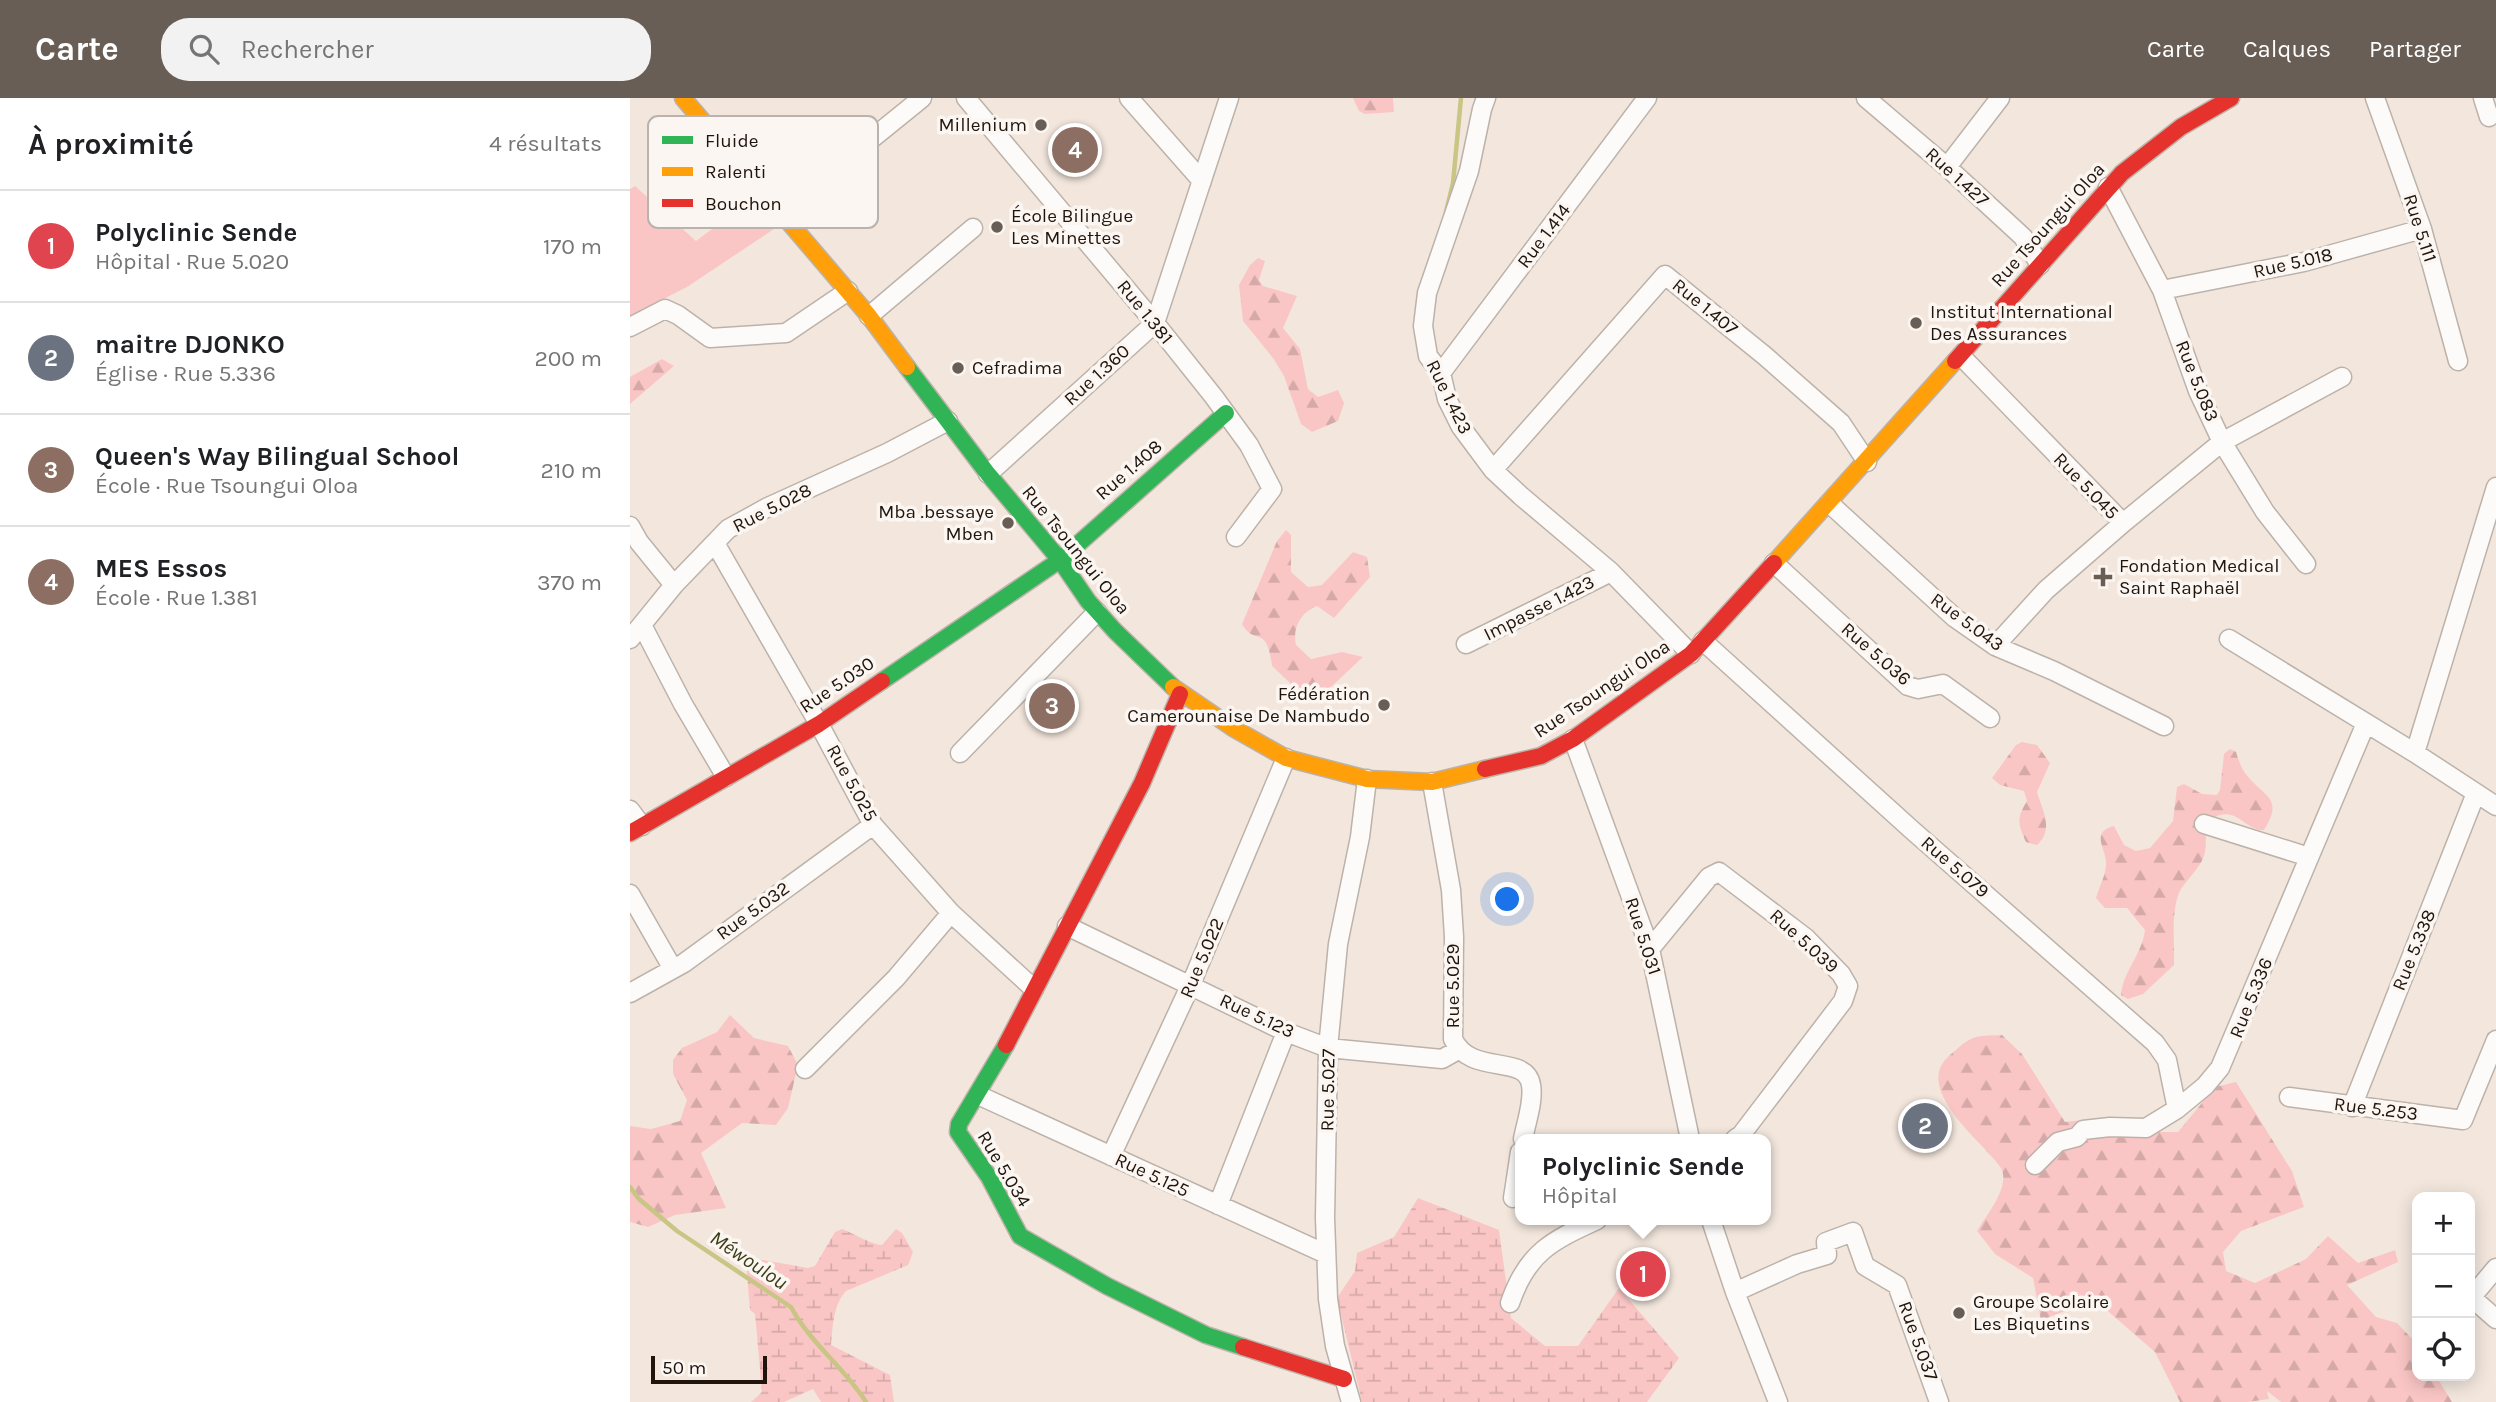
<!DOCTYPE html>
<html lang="fr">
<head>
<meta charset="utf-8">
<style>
  body { margin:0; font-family:Karla,sans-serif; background:#f2f2f2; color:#202124 }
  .controls { position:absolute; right:21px; bottom:21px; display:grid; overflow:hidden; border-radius:14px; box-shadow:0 4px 18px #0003 }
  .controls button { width:63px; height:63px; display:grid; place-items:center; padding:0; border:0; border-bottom:2px solid #e0e0e0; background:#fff; color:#202124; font:35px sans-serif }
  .scale { position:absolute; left:21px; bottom:18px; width:116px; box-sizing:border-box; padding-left:7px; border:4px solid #1f150d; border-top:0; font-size:19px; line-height:24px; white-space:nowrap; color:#1f150d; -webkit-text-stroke:5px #fcf6f2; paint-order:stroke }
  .you { position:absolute; left:878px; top:802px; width:24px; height:24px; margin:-18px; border:5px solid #fff; border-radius:50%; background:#1a73e8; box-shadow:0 0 0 10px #1a73e833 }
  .badge { display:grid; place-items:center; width:46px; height:46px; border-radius:50%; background:#695e56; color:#fff; font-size:23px; font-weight:700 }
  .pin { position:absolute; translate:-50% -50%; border:4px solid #fff; box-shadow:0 2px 7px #0006 }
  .popup { position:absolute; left:885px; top:1036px; width:256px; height:91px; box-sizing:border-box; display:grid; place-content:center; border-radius:14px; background:#fff; filter:drop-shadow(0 2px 5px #0005); font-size:23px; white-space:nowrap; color:#757577 }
  .popup b { font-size:26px; color:#202124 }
  .popup::after { content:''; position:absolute; left:50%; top:100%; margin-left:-14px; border:14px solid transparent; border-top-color:#fff }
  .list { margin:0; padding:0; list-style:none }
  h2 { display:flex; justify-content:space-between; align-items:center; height:91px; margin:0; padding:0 28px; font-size:30px }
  h2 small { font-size:23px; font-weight:400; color:#757577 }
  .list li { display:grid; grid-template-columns:46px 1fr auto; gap:21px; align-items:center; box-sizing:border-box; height:112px; padding:0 28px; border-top:2px solid #e0e0e0 }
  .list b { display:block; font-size:26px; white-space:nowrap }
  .list p { margin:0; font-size:23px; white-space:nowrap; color:#757577 }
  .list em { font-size:23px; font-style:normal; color:#757577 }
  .icon { flex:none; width:38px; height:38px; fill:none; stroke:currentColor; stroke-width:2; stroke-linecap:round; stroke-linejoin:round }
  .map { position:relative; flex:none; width:1866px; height:1304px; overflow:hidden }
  header { display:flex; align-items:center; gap:42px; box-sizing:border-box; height:98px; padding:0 35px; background:#695e56; color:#fff }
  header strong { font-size:33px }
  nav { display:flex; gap:38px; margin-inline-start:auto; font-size:24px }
  .search { width:490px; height:63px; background:#f2f2f2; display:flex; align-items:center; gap:18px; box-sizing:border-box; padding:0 24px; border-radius:28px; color:#757577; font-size:26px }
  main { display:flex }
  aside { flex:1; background:#fff }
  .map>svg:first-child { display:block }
  .green { fill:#f9c6c5 }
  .forest { fill:url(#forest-firs) }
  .wetland { fill:url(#wetland-marsh) }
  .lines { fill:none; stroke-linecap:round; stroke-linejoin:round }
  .stream { stroke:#c8c585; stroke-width:4.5 }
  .street-casing { stroke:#bcb2a9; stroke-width:21 }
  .fast-casing { stroke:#bcb2a9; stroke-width:19 }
  .slow-casing { stroke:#bcb2a9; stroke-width:19 }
  .jam-casing { stroke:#bcb2a9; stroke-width:19 }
  .street { stroke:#fdfbfa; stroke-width:18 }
  .fast { stroke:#30b455; stroke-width:16 }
  .slow { stroke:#ff9f0a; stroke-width:16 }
  .jam { stroke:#e5322d; stroke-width:16 }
  .poi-dot { fill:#695e56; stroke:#fcf6f2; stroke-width:2.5 }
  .labels { text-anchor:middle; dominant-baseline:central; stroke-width:7; stroke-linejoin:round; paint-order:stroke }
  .poi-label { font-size:19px; fill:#1f150d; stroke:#fcf6f2; text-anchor:start }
  .street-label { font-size:19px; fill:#1f150d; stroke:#fcf6f2 }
  .water-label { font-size:21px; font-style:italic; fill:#3c3c16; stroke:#fcf6f2 }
  .key { fill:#fcf6f2; stroke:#bab2ad; stroke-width:2 }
  .key-label { font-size:19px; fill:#1f150d }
</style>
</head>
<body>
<header>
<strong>Carte</strong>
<div class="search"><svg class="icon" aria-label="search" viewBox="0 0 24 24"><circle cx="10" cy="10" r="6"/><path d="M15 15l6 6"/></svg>Rechercher</div>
<nav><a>Carte</a><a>Calques</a><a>Partager</a></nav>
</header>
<main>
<aside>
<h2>À proximité<small>4 résultats</small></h2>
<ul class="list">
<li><span class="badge" style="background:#e0444e">1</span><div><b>Polyclinic Sende</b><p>Hôpital · Rue 5.020</p></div><em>170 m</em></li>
<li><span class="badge" style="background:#6b7280">2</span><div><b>maitre DJONKO</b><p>Église · Rue 5.336</p></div><em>200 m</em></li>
<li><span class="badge" style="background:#8d6e63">3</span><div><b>Queen's Way Bilingual School</b><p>École · Rue Tsoungui Oloa</p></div><em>210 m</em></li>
<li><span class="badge" style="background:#8d6e63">4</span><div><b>MES Essos</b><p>École · Rue 1.381</p></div><em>370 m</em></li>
</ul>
</aside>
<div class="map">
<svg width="1866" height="1304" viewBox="0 0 1866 1304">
  <defs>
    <pattern id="forest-firs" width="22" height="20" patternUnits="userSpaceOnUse" patternTransform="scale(1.75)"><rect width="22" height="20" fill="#f9c6c5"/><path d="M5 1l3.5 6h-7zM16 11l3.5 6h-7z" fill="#d5a9a8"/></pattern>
    <pattern id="wetland-marsh" width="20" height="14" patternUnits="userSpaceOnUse" patternTransform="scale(1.75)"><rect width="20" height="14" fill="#f9c6c5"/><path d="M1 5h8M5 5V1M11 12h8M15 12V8" fill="none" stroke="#d5a9a8"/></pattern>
  </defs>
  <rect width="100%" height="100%" fill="#f3e7dd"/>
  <path class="green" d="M 5,88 L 66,143 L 126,98 L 150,127 L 57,189 L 0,218 L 0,91 Z"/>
  <path class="forest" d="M 723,0 L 763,0 L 764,14 L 735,16 L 729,13 Z
    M 628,160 L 635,163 L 629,182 L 633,188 L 667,198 L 653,230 L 670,251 L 678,291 L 688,299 L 708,292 L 714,305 L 708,323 L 682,334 L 671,326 L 654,278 L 643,260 L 613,223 L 609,187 L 620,167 Z
    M 32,261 L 44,268 L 0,306 L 0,279 Z
    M 656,432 L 661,437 L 661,474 L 678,489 L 692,487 L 723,454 L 737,459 L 740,479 L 704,520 L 687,508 C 671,514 662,530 666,547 L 681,561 L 712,554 L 733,559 L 685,604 L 678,602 L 642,568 C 637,525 625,549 612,526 L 647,443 Z
    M 1392,644 L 1407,647 L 1420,665 L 1407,694 C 1413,714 1424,731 1407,747 L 1396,744 C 1388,726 1386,721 1397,703 L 1394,693 L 1370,687 L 1362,680 L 1386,647 Z
    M 1600,651 L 1606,654 C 1608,661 1611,669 1615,675 C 1633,699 1655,699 1634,732 C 1617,733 1609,712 1590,717 C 1571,722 1578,741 1575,754 C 1573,767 1558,780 1551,791 C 1540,811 1545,844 1544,867 L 1513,896 L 1498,901 L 1491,897 C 1493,873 1512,857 1515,832 L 1497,810 L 1475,810 L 1466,800 C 1469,789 1476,777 1476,766 C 1477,752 1459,734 1484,728 L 1494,747 L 1506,753 L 1520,750 L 1543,723 L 1547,689 L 1554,686 L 1572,696 L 1587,697 L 1590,692 L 1594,656 Z
    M 100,917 L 124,940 L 158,948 L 168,967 L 158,1010 L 146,1027 L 112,1025 L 71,1055 L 96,1110 L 45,1117 L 18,1129 L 0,1124 L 0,1028 L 21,1031 L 50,1023 L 57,1002 L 43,976 L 43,962 L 52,950 L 87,934 Z
    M 1372,937 L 1392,956 L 1435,1024 L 1470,1020 L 1502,1034 L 1548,1034 L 1585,989 L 1606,984 L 1662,1073 L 1674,1109 L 1611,1133 L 1593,1154 L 1596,1173 L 1625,1185 L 1676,1161 L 1698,1138 L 1728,1165 L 1765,1152 L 1768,1164 L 1717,1187 L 1746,1219 L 1767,1225 L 1785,1244 L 1787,1243 L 1787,1278 L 1806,1278 L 1822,1304 L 1651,1304 L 1637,1293 L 1639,1301 L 1618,1304 L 1550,1304 L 1525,1254 L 1465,1202 L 1411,1222 L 1403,1180 L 1365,1156 L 1347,1133 C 1356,1118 1376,1094 1373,1076 C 1372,1069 1366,1064 1361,1058 C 1341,1035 1284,987 1320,957 C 1343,937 1342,938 1372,937 Z"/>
  <path class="wetland" d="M 788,1100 L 869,1132 L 881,1220 L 915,1248 L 948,1248 L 989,1190 L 1049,1260 L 1017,1304 L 732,1304 L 707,1200 L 725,1173 L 727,1155 L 764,1139 Z
    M 212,1131 C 223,1135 242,1147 252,1147 L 266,1131 L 272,1135 L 283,1154 L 278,1167 L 216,1193 C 203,1207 203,1228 201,1247 L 260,1277 L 264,1304 L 191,1304 L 183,1291 L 154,1304 L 121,1304 L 132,1294 L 125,1216 L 120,1212 L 116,1164 L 122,1160 L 178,1170 L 185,1168 L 205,1134 Z"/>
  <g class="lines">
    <path class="stream" d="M 816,114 L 823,85 L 831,0
      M 0,1089 L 9,1101 L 47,1133 L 161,1209 C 180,1245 214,1269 236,1304"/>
    <defs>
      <path id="street" d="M 336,0 L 525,225 L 584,299 L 619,347 L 642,391 L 606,439
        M 499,0 L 572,83
        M 856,0 L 852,11 L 839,73 L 797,195 L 793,228 L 798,258 L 811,275 L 817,301 L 831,329 L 863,372 L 891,398 L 981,474 L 1061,556
        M 1236,0 L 1317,69 L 1393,139 L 1410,167
        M 1745,0 L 1792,131 L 1828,263
        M 1853,0 L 1859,19
        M 1317,69 L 1370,0
        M 1478,89 L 1532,192 L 1568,293 L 1592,344 L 1635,414 L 1676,466
        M 150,115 L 292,0
        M 1532,192 L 1674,164 L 1792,131
        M 239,218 L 343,130
        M 0,229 L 35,211 L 48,217 L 80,240 L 156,235 L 218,193
        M 1331,258 L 1493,425 L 1592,344 L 1712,279
        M 811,275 L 1017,0
        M 863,372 L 1035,177 L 1135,258 L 1211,325 L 1237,364
        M 358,376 L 525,225 L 599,0
        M 1199,405 L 1325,520 L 1365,548 L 1424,573 L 1534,628
        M 0,428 L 9,444 L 44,487
        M 85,445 L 189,626 L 243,727 L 321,815 L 404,891
        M 1144,465 L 1278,588 L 1288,591 L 1313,586 L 1360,620
        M 12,527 L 53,606 L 96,679
        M 0,541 L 44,487 L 98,431 L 138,409 L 257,355 L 318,323
        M 1599,541 L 1785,655 L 1866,708
        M 1073,543 L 1282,732 L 1525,945 L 1537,962 L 1547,1011
        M 836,546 L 981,474
        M 1365,548 L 1416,492 L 1493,425
        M 943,641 L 1020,851 L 1060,1041
        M 330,655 L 467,514
        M 1785,655 L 1866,389
        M 802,684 L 821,792 L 824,839 L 823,941 C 841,979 896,955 901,987 C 904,1003 896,1025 893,1041
        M 0,712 L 12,728
        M 1574,726 L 1679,759
        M 0,796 L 43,871
        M 437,828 L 656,934 L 698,950 L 812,961 L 828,952
        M 1020,851 L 1079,779 L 1089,774 L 1176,840 L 1211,876 L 1218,888 L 1213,903 L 1111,1037 L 1105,1041
        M 0,895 L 54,865 L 243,727
        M 175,971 L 266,880 L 321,815
        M 348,997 L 696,1156
        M 1659,999 L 1833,1022 L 1866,942
        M 1722,1009 L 1846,695
        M 481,1058 L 561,886 L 656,660
        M 1405,1067 L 1428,1044 L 1447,1039 L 1453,1032 L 1480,1029 L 1516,1030 L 1547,1011 L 1575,988 L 1590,970 L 1736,625
        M 883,1100 L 890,1054
        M 588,1107 L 656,934
        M 1081,1122 L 1105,1194 L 1148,1304
        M 1105,1194 L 1167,1166 L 1197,1157 L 1196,1144 L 1223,1134 L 1235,1168 L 1267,1187 L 1309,1304
        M 1841,1199 L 1866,1221
        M 1840,1201 L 1866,1170
        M 880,1205 C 897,1155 921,1143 967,1122
        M 721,1304 L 705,1248 L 698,1201 L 695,1120 L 698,950 L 708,846 L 730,739 L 737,681"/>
      <path id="fast" d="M 277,269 L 358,376 L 430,462 L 458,503 L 485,533 L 543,589
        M 252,583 L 430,462 L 596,315
        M 376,947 L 329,1026 L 328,1034 L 359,1079 L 390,1138 L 477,1188 L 576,1237 L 613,1249"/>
      <path id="slow" d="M 53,0 L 239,218 L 277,269
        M 1144,465 L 1325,263
        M 543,589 L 603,630 L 656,660 L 737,681 L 802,684 L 855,671"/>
      <path id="jam" d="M 1325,263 L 1492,75 L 1551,29 L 1601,0
        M 855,671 L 911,658 L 943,641 L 1061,556 L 1144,465
        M 0,735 L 189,626 L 252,583
        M 376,947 L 512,685 L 550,596
        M 613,1249 L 714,1281"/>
    </defs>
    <use href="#street" class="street-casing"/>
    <use href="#fast" class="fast-casing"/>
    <use href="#slow" class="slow-casing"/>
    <use href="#jam" class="jam-casing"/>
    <use href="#street" class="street"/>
    <use href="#fast" class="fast"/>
    <use href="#slow" class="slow"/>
    <use href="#jam" class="jam"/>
  </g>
  <g class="poi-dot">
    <circle cx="411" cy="27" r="7"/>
    <circle cx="367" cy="129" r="7"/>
    <circle cx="1286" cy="225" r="7"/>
    <circle cx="328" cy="270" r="7"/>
    <circle cx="378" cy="425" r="7"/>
    <path d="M1469.5 468.5h7v7h7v7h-7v7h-7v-7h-7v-7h7z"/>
    <circle cx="754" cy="607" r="7"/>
    <circle cx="1329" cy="1215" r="7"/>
  </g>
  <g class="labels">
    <g class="poi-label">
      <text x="397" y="27" text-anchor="end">Millenium</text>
      <text x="381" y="118">École Bilingue<tspan x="381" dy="22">Les Minettes</tspan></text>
      <text x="1300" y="214">Institut International<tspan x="1300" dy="22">Des Assurances</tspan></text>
      <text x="342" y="270">Cefradima</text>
      <text x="364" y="414" text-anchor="end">Mba .bessaye<tspan x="364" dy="22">Mben</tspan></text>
      <text x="1489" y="468">Fondation Medical<tspan x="1489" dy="22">Saint Raphaël</tspan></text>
      <text x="740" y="596" text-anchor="end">Fédération<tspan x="740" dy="22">Camerounaise De Nambudo</tspan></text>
      <text x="1343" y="1204">Groupe Scolaire<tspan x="1343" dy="22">Les Biquetins</tspan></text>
    </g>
    <g class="street-label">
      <text transform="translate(1327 79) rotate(42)">Rue 1.427</text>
      <text transform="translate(1418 127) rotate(-48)">Rue Tsoungui Oloa</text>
      <text transform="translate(1790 130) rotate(72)">Rue 5.111</text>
      <text transform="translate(914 138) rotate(-53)">Rue 1.414</text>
      <text transform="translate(1663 165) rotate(-13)">Rue 5.018</text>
      <text transform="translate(1075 209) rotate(39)">Rue 1.407</text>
      <text transform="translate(515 214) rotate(51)">Rue 1.381</text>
      <text transform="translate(467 277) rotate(-42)">Rue 1.360</text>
      <text transform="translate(1567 283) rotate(68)">Rue 5.083</text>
      <text transform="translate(819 299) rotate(64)">Rue 1.423</text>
      <text transform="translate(499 372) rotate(-41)">Rue 1.408</text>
      <text transform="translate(1456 388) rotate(46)">Rue 5.045</text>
      <text transform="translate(142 410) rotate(-27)">Rue 5.028</text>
      <text transform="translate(446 452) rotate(51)">Rue Tsoungui Oloa</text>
      <text transform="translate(909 510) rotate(-27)">Impasse 1.423</text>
      <text transform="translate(1337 524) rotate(36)">Rue 5.043</text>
      <text transform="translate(1246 556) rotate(41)">Rue 5.036</text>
      <text transform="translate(207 587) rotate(-34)">Rue 5.030</text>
      <text transform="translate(972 591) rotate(-34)">Rue Tsoungui Oloa</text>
      <text transform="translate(222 685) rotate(61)">Rue 5.025</text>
      <text transform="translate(1325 769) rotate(41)">Rue 5.079</text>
      <text transform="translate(123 813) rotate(-36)">Rue 5.032</text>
      <text transform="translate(1013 838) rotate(72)">Rue 5.031</text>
      <text transform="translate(1174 843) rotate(42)">Rue 5.039</text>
      <text transform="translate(1784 852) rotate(-68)">Rue 5.338</text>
      <text transform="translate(572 860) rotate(-67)">Rue 5.022</text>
      <text transform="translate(823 888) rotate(-90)">Rue 5.029</text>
      <text transform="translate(1621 900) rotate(-68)">Rue 5.336</text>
      <text transform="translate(627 918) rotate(25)">Rue 5.123</text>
      <text transform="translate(698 992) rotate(-89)">Rue 5.027</text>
      <text transform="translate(1746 1011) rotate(7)">Rue 5.253</text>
      <text transform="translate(374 1071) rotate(59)">Rue 5.034</text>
      <text transform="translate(522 1077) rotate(25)">Rue 5.125</text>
      <text transform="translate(1288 1243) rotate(70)">Rue 5.037</text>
    </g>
    <g class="water-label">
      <text transform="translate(119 1162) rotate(34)">Méwoulou</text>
    </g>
  </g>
  <rect x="18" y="18" width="230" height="112" rx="10" class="key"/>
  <rect x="32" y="38" width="31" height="8" fill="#30b455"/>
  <rect x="32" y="69" width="31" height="9" fill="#ff9f0a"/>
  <rect x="32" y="101" width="31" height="8" fill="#e5322d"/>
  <g class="key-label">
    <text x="75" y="49">Fluide</text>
    <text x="75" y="80">Ralenti</text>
    <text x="75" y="112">Bouchon</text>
  </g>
</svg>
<div class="controls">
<button>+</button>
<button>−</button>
<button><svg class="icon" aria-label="locate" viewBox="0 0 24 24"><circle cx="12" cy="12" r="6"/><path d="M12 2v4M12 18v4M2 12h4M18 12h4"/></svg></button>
</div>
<div class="scale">50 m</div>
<div class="you"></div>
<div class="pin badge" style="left:1013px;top:1176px;background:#e0444e">1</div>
<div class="popup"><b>Polyclinic Sende</b>Hôpital</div>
<div class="pin badge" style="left:1295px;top:1028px;background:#6b7280">2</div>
<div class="pin badge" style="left:422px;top:608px;background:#8d6e63">3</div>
<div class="pin badge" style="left:445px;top:52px;background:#8d6e63">4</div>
</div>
</main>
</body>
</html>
